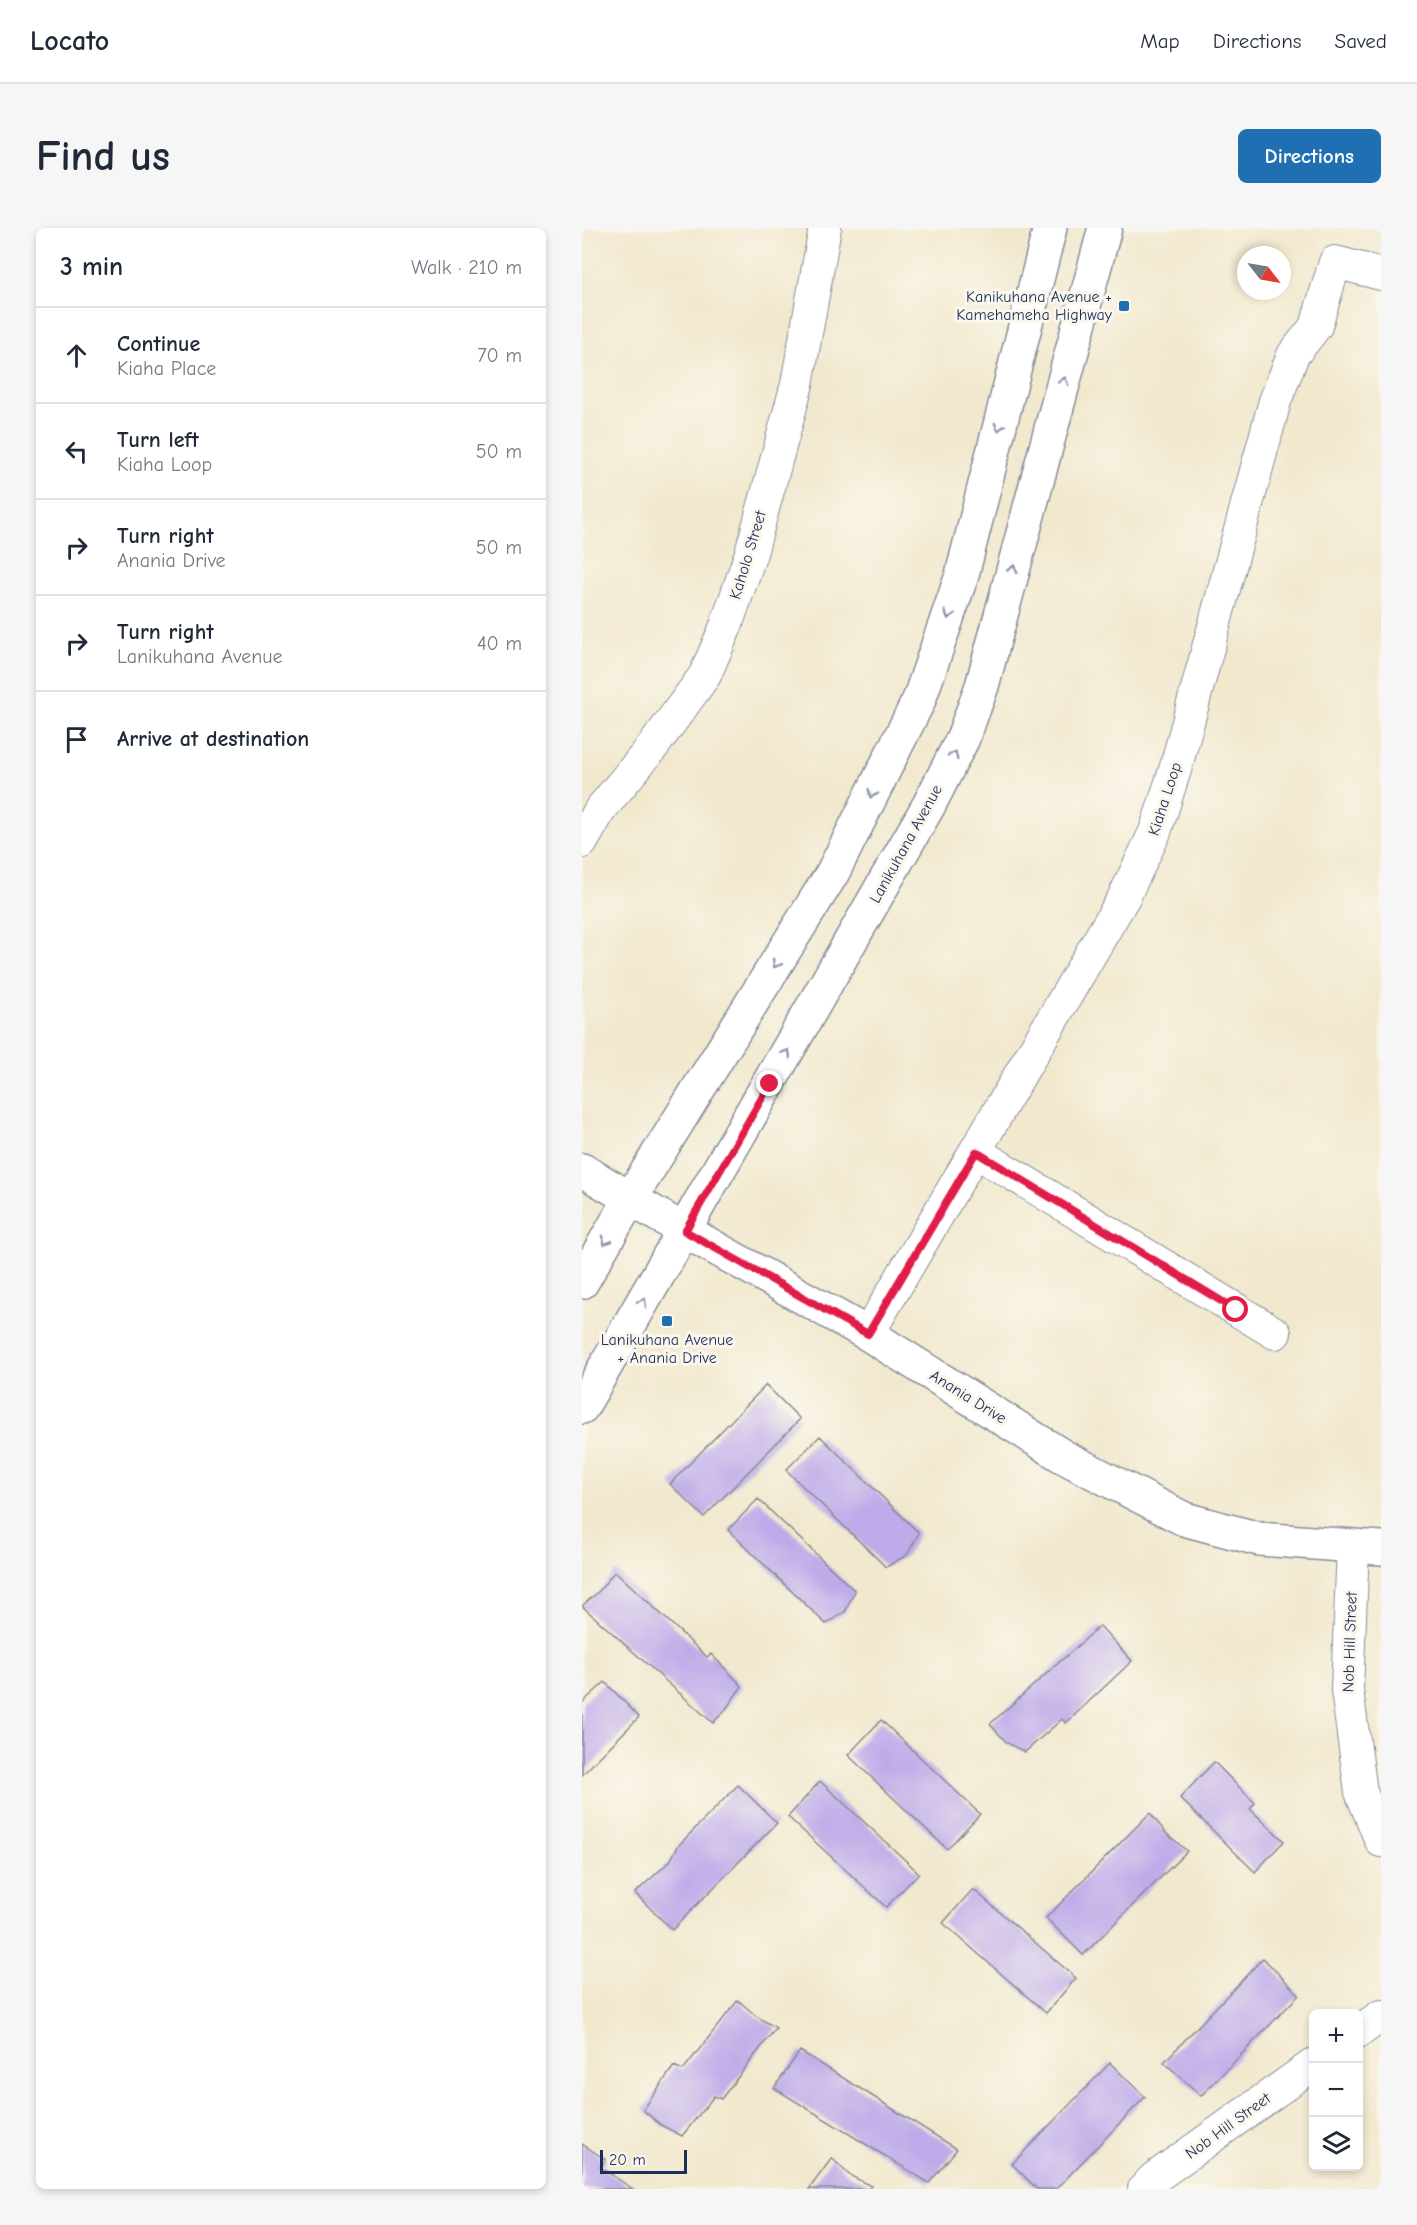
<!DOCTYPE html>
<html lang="en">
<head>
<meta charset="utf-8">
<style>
  body { margin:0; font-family:"Comic Neue",sans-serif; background:#f6f6f7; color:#1f2937 }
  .controls { position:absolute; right:18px; bottom:18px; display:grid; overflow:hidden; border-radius:9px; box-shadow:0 3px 9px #0003 }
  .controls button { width:54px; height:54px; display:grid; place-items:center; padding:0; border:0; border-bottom:2px solid #e0e1e3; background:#fff; color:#1f2937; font:30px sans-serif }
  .compass { position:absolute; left:655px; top:18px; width:54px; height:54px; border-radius:50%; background:#fff; box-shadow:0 3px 9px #0003; rotate:121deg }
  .scale { position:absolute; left:18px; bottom:15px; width:87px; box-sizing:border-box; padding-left:6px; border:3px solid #1b2f5e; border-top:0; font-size:16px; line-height:21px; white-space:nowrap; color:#1b2f5e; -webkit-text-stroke:4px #fbf7ec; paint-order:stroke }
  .stop { position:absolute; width:18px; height:18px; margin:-14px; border:4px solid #e11d48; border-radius:50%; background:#fff }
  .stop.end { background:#e11d48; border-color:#fff; box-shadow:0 2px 6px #0008 }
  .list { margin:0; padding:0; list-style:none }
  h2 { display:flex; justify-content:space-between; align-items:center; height:78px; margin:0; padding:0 24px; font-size:26px }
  h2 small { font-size:20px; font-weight:400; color:#747a83 }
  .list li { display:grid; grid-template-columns:39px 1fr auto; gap:18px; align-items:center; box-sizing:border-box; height:96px; padding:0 24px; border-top:2px solid #e0e1e3 }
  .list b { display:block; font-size:22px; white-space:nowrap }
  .list p { margin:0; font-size:20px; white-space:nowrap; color:#747a83 }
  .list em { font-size:20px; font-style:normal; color:#747a83 }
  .icon { flex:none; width:33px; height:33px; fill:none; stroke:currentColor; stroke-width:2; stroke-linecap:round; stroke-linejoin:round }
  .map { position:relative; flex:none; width:799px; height:1961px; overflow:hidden; border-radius:9px }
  header { display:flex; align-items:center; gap:36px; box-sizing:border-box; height:84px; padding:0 30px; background:#fff; border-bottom:2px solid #e0e1e3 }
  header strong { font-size:28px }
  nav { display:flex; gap:33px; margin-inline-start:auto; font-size:21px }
  .intro { display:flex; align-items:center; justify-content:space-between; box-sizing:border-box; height:144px; padding:0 36px }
  h1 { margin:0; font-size:42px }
  .button { padding:15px 27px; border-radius:9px; background:#1f6fb2; color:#fff; font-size:21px; font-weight:700 }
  main { display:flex; gap:36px; padding:0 36px }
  aside { flex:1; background:#fff; border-radius:9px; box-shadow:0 3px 9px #0003 }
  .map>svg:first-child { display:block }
  .building { fill:#beabe9 }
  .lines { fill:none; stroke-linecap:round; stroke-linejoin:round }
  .minor-casing { stroke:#868c96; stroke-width:34 }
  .tertiary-casing { stroke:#868c96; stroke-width:36 }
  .secondary-casing { stroke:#868c96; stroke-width:36 }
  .minor { stroke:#fff; stroke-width:32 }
  .tertiary { stroke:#fff; stroke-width:33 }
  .secondary { stroke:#fff; stroke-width:33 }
  .oneway { stroke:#8d97ae }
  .route { stroke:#e11d48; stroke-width:8 }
  .poi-dot { fill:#1f6fb2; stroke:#fbf7ec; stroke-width:2 }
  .labels { text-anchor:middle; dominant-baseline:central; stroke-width:6; stroke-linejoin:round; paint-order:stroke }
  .poi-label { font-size:16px; fill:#1b2f5e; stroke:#fbf7ec; text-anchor:end }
  .street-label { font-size:16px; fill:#1b2f5e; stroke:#fbf7ec }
</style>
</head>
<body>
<header>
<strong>Locato</strong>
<nav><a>Map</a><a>Directions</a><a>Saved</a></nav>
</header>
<div class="intro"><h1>Find us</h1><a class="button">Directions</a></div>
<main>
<aside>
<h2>3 min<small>Walk · 210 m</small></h2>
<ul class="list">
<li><svg class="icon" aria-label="ahead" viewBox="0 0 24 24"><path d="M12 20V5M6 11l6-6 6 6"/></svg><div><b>Continue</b><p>Kiaha Place</p></div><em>70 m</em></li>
<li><svg class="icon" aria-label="left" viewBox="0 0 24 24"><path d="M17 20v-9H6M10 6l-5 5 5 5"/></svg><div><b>Turn left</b><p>Kiaha Loop</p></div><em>50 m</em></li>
<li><svg class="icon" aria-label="right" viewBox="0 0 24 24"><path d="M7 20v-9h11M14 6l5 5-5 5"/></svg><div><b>Turn right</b><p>Anania Drive</p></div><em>50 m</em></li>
<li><svg class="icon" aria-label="right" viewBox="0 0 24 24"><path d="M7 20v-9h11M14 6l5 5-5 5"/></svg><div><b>Turn right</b><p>Lanikuhana Avenue</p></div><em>40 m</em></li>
<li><svg class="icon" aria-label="arrive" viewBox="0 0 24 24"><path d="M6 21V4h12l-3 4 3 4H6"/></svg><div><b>Arrive at destination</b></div></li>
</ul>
</aside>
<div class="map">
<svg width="799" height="1961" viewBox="0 0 799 1961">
  <rect width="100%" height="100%" fill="#fbf7ec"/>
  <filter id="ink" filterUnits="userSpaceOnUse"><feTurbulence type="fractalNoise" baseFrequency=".0167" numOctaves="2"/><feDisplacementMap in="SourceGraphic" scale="12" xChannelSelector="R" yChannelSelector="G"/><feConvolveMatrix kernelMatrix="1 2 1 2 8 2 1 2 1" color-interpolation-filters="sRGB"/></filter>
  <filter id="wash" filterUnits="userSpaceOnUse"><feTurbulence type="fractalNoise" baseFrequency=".008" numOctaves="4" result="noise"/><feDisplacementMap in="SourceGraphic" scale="24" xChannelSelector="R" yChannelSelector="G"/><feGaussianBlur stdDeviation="1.35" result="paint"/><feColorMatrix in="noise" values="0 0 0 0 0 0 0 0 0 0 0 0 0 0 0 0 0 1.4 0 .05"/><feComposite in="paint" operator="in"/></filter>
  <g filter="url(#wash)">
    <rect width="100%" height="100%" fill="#f1e8ce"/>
    <g id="blocks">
      <path class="building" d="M 184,1157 L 218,1191 L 122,1289 L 88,1256 Z
        M 238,1208 L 337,1305 L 325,1327 L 304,1339 L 204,1242 Z
        M 176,1271 L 273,1363 L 263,1384 L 244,1396 L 146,1302 Z
        M 33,1343 L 125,1429 L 129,1426 L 160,1458 L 144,1481 L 131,1495 L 0,1378 L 17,1363 Z
        M 518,1398 L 550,1433 L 484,1495 L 480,1491 L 443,1524 L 425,1515 L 408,1496 Z
        M 23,1454 L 57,1489 L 0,1547 L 0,1475 Z
        M 299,1492 L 398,1586 L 365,1621 L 266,1527 Z
        M 632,1534 L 673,1575 L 668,1581 L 702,1613 L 673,1644 L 598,1570 Z
        M 238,1553 L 337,1645 L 304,1679 L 206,1589 Z
        M 156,1557 L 195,1595 L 90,1702 L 53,1665 L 88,1633 L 96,1618 Z
        M 568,1585 L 584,1605 L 605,1623 L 501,1727 L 464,1690 Z
        M 391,1661 L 494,1750 L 464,1785 L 361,1695 Z
        M 681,1730 L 717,1767 L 619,1868 L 582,1834 Z
        M 156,1772 L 174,1788 L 194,1800 L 139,1871 L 132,1868 L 100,1908 L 79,1897 L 61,1882 L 92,1838 L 101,1842 Z
        M 218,1823 L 375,1921 L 347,1955 L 192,1860 Z
        M 528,1835 L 563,1869 L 474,1961 L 455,1961 L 430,1936 Z
        M 0,1916 L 24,1932 L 18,1939 L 51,1961 L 0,1961 Z
        M 250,1930 L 267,1947 L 289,1958 L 287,1961 L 227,1961 Z"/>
    </g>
  </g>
  <g filter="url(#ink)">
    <use href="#blocks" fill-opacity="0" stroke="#868c96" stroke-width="1.5"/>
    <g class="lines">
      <defs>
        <path id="minor" d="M 0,614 L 18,582 L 72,517 L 123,447 L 144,398 L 169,325 L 215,156 L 243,0
          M 394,924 L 693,1105
          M 286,1106 L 542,669 L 573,604 L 593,542 L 693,173 L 711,127 L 734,98 L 753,34 L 799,46
          M 771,1319 L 765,1462 L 779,1564 L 799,1613
          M 776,1804 L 799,1788
          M 562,1961 L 571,1951 L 732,1836"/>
        <path id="tertiary" d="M 0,942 L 103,1003 L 286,1106 L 482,1229 L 602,1291 L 677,1311 L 799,1320"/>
        <path id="secondary" d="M 0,1054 L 48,971 L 251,644 L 337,472 L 380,347 L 468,0
          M 0,1179 L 347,577 L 381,510 L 400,458 L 523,0"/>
      </defs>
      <use href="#minor" class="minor-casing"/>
      <use href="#tertiary" class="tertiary-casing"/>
      <use href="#secondary" class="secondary-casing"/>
      <use href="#minor" class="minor"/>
      <use href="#tertiary" class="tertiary"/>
      <use href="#secondary" class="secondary"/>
    </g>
    <defs><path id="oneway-chevron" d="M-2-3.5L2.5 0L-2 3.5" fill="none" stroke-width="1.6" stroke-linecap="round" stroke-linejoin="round" transform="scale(1.5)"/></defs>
    <g class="oneway">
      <use href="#oneway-chevron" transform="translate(482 153) rotate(-75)"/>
      <use href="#oneway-chevron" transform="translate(417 199) rotate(104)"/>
      <use href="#oneway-chevron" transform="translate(431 341) rotate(-75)"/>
      <use href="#oneway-chevron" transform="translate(367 387) rotate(108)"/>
      <use href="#oneway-chevron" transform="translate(372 527) rotate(-64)"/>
      <use href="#oneway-chevron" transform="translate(290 566) rotate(116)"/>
      <use href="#oneway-chevron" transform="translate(194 736) rotate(122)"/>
      <use href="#oneway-chevron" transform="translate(205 825) rotate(-60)"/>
      <use href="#oneway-chevron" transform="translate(24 1013) rotate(120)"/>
      <use href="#oneway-chevron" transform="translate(61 1074) rotate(-60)"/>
    </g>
  </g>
  <g class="lines" filter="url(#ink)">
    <path class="route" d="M 188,856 L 103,1003 L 286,1106 L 394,924 L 654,1082"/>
  </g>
  <g class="poi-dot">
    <rect x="536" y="72" width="12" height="12" rx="3"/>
    <rect x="79" y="1087" width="12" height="12" rx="3"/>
  </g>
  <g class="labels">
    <g class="poi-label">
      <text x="530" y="69">Kanikuhana Avenue +<tspan x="530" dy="18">Kamehameha Highway</tspan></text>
      <text x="85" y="1112" text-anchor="middle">Lanikuhana Avenue<tspan x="85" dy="18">+ Anania Drive</tspan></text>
    </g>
    <g class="street-label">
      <text transform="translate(166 327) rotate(-73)">Kaholo Street</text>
      <text transform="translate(583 571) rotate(-72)">Kiaha Loop</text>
      <text transform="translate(324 616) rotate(-61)">Lanikuhana Avenue</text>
      <text transform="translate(386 1169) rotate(32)">Anania Drive</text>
      <text transform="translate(768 1414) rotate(-88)">Nob Hill Street</text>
      <text transform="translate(646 1898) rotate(-36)">Nob Hill Street</text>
    </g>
  </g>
</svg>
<div class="controls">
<button>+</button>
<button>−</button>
<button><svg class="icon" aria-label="layers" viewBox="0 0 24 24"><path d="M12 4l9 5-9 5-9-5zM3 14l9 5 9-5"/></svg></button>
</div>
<svg class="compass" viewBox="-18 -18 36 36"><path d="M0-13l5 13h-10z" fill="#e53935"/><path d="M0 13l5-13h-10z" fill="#747a83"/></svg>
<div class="scale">20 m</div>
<div class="stop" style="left:654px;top:1082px"></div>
<div class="stop end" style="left:188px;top:856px"></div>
</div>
</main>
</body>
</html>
